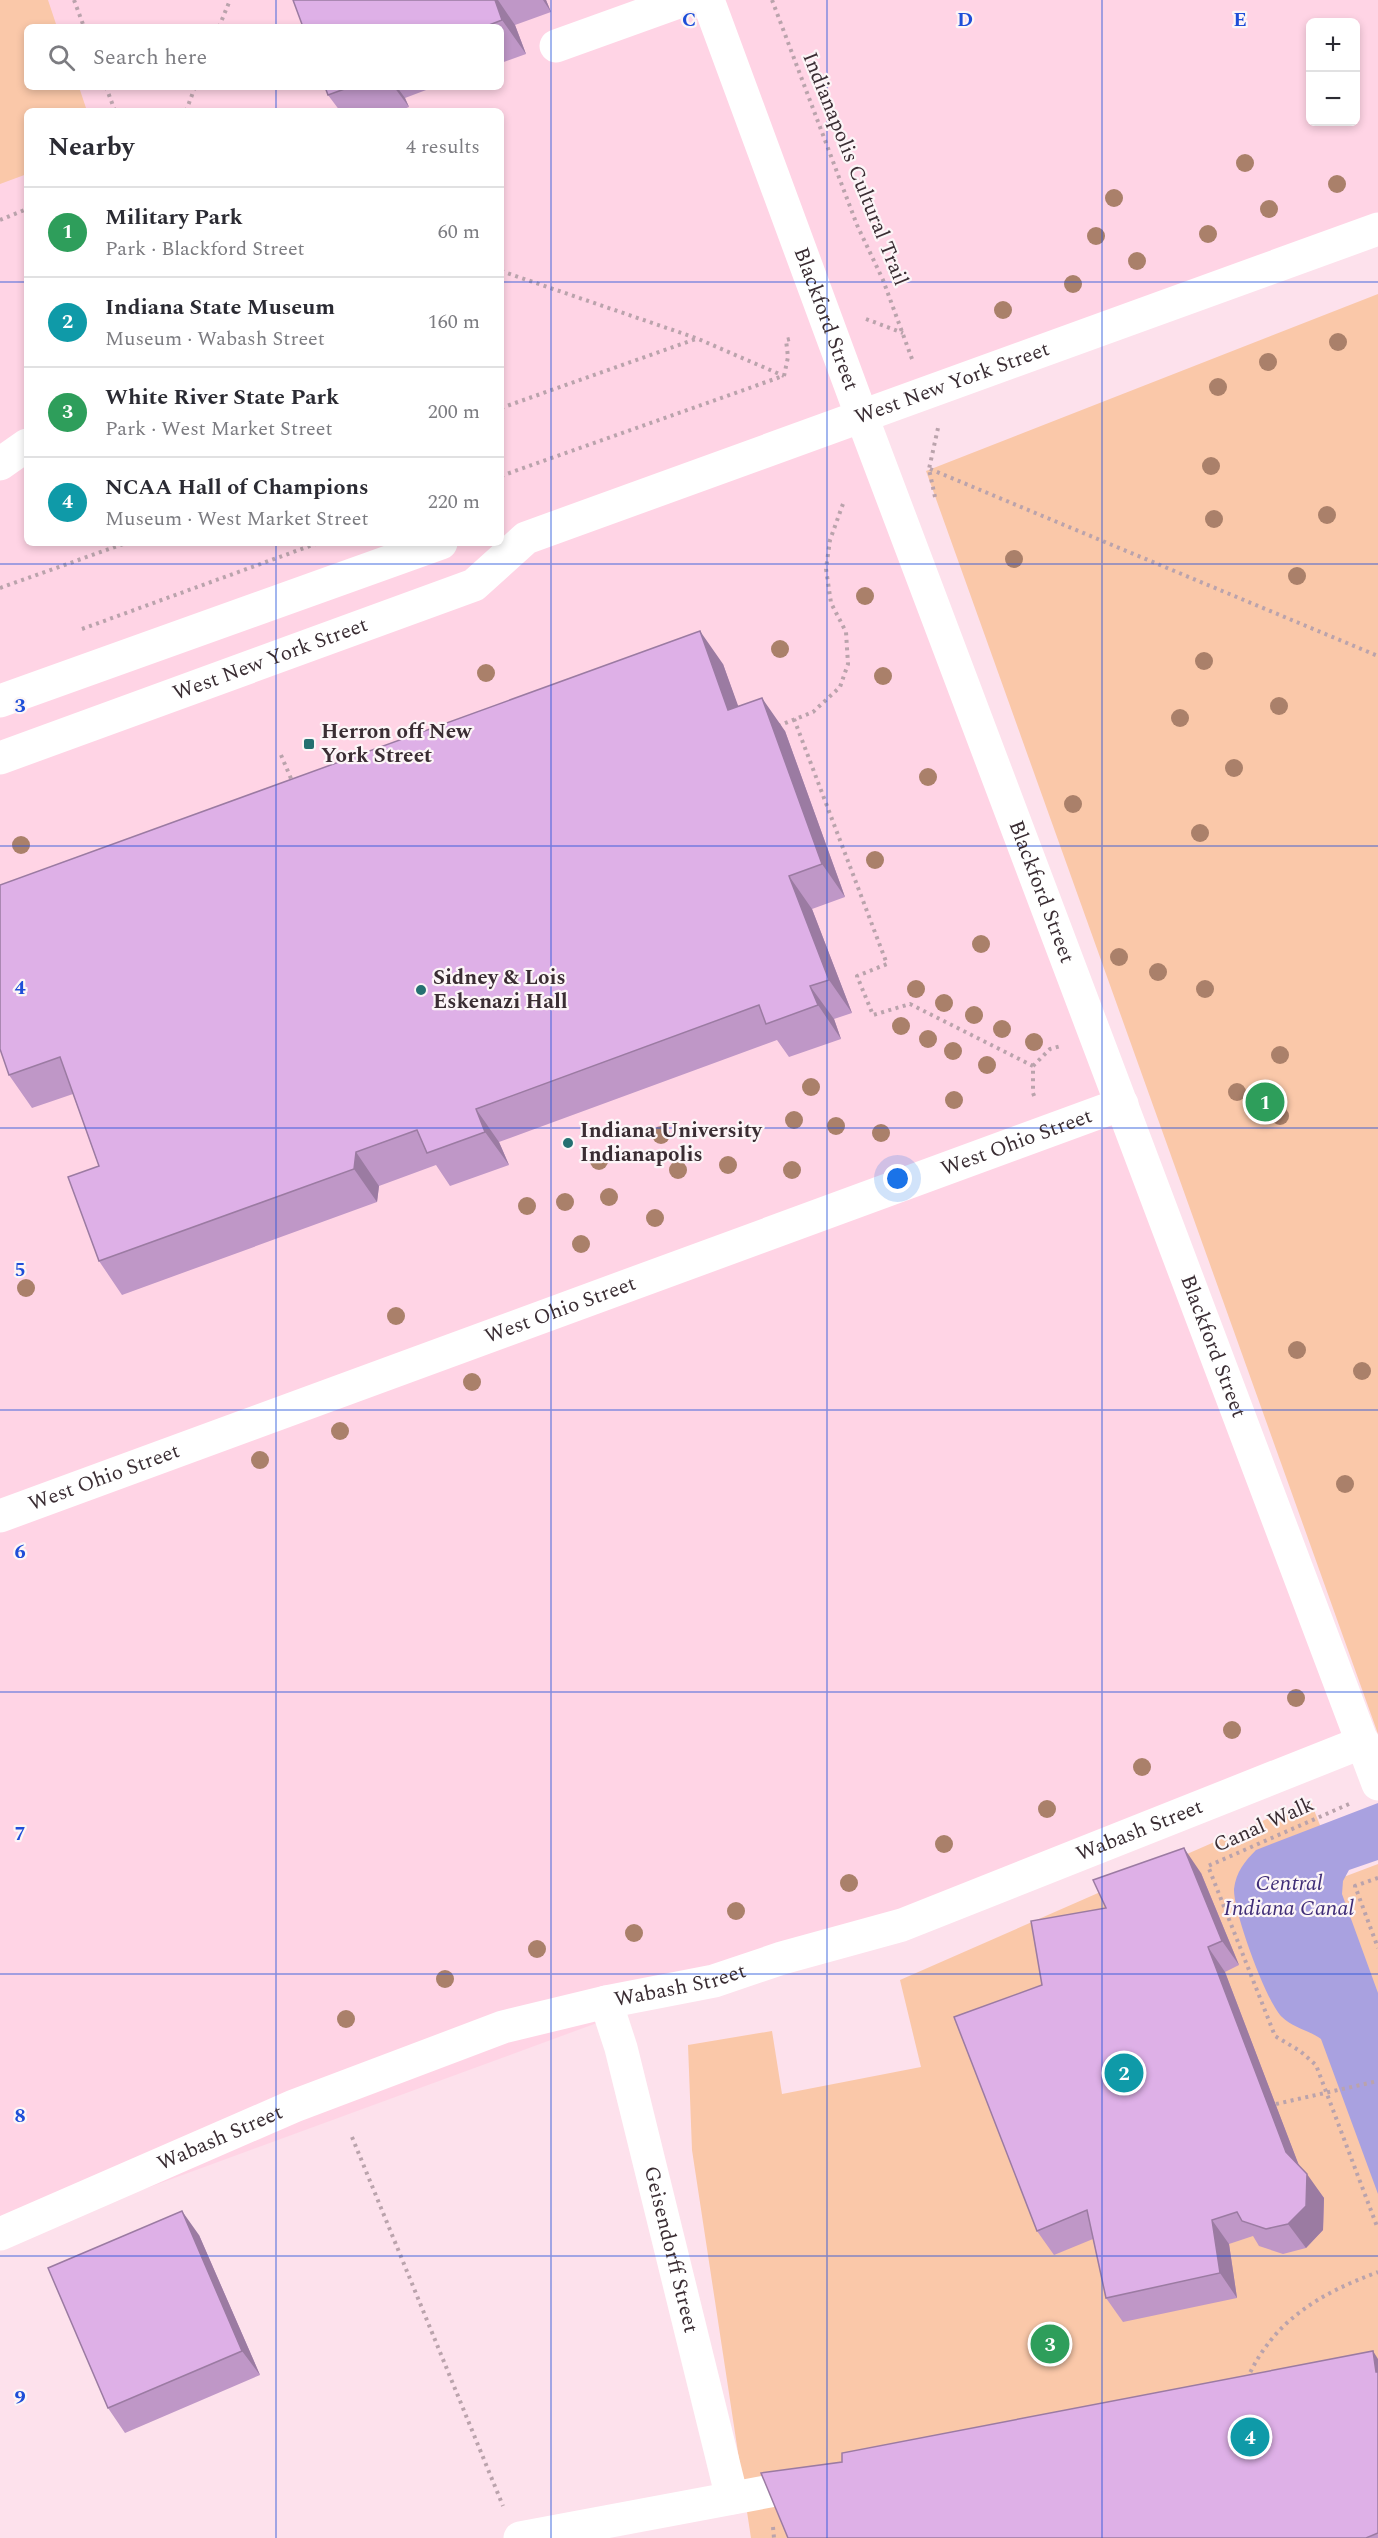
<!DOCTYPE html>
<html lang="en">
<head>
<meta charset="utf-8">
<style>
  body { margin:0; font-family:Spectral,serif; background:#f7f7f7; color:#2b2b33 }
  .controls { position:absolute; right:18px; top:18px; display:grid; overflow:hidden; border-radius:9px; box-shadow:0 3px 9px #0003 }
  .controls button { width:54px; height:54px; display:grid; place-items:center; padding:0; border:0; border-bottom:2px solid #e1e1e2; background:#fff; color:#2b2b33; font:30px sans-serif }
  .you { position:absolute; left:898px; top:1179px; width:21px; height:21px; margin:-15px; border:4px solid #fff; border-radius:50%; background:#1a73e8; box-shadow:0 0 0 9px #1a73e833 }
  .badge { display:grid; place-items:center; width:39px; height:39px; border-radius:50%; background:#0f766e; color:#fff; font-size:20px; font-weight:700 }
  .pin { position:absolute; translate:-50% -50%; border:3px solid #fff; box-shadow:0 2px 6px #0006 }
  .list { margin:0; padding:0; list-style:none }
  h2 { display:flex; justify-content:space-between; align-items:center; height:78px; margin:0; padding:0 24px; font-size:26px }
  h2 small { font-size:20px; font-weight:400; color:#7c7c81 }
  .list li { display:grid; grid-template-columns:39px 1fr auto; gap:18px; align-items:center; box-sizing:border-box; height:90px; padding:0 24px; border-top:2px solid #e1e1e2 }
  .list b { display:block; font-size:22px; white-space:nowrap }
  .list p { margin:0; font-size:20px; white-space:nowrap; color:#7c7c81 }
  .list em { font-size:20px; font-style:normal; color:#7c7c81 }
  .icon { flex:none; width:33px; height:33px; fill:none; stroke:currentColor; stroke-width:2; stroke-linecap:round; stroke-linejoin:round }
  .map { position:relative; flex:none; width:1378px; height:2538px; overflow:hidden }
  .search { position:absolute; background:#fff; box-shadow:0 3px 9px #0003; left:24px; top:24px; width:480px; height:66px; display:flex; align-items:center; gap:15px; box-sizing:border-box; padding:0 21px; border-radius:9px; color:#7c7c81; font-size:22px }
  .panel { position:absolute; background:#fff; box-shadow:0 3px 9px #0003; left:24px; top:108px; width:480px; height:438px; border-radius:9px }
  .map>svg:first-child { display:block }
  .built { fill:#ffd4e5; fill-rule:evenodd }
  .green { fill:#fac8a9 }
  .water { fill:#a9a1e0 }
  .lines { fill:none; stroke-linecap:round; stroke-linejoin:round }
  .path { stroke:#baa3ac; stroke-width:4; stroke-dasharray:3 4.5; stroke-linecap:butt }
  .minor { stroke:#fff; stroke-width:33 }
  .major { stroke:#fff; stroke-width:33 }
  .tree { fill:#aa806a }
  .wall { fill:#bf97c7 }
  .shaded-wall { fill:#9b7ba2 }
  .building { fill:#deb0e7; stroke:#9b7ba2; stroke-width:1.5 }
  .grid { fill:none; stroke:#1d4ed8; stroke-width:1.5; stroke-opacity:0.55 }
  .poi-dot { fill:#247071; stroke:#fcf5f7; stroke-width:2 }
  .labels { text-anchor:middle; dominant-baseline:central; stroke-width:4.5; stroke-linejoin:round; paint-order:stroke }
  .street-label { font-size:21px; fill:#3a2d33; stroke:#fcf5f7 }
  .poi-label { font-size:21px; font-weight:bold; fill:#3a2d33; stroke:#fcf5f7; text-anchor:start }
  .water-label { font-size:22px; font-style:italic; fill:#3f2d77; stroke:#fcf5f7 }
  .grid-label { font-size:20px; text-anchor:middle; font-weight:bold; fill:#1d4ed8; stroke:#fcf5f7; stroke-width:4.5; stroke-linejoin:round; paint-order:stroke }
</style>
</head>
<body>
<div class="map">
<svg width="1378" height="2538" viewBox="0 0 1378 2538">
  <rect width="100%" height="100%" fill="#fde1ec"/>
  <path class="built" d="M 0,0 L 1378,0 L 1378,225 L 863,417 L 1363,1742 L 0,2242 ZM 1310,22 L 1356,22 L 1356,122 L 1310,122 ZM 27,27 L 501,27 L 501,87 L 27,87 ZM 27,111 L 501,111 L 501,543 L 27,543 Z"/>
  <path class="green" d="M 0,0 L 48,0 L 57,27 L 27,27 L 27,87 L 79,87 L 87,111 L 27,111 L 27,174 L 0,184 Z
    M 1378,294 L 1378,1734 L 926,471 Z
    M 1310,1800 L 1341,1878 L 1378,1864 L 1378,2538 L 751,2538 L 692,2150 L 688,2045 L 772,2031 L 782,2094 L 921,2067 L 900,1980 Z"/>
  <path class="water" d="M 1378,1803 L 1378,1860 L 1349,1870 L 1343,1881 L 1342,1894 L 1378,1993 L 1378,2194 L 1321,2039 C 1310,2031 1292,2027 1282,2017 C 1266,2002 1233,1910 1234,1889 C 1236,1872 1245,1861 1256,1850 Z"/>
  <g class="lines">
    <path class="path" d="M 74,0 L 84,27
      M 772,0 L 857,225 L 883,280 L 912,359
      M 219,27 L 230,0
      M 106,87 L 115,111
      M 186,111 L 195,87
      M 0,220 L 27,209
      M 501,271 L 696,338 L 784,376
      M 866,319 L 903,333
      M 784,376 L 788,357 L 786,340 L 794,338
      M 501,408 L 696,339
      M 930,469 L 1378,656
      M 501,476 L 783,376
      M 935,497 L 929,469 L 938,428
      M 0,588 L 126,543
      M 82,629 L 318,543
      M 794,719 L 887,964 L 857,976 L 873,1015 L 910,1004 L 1033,1066 L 1033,1093 L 1035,1098
      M 778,726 L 813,712 L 840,687 L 848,664 L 846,632 L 831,603 L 826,569 L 830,540 L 844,501
      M 281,755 L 292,781
      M 1033,1066 L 1050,1049 L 1061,1046
      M 1349,1804 L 1208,1866 L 1275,2036 L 1300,2051 L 1316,2065 L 1378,2229
      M 1378,1878 L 1355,1886 L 1378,1948
      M 1276,2104 L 1378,2081
      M 352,2137 L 503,2506
      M 1247,2379 C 1274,2320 1319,2294 1378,2272
      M 773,2527 L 774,2538"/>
    <g class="minor">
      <path id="s1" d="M 708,0 L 862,417 L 1378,1784"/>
      <path d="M 556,46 L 684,0"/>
      <path d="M 0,464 L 27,445"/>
      <path id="s2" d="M 0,1516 L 1122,1104"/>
      <path id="s3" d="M 606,2002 L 621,2048 L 732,2498"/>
      <path id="s4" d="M 0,2234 L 294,2106 L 503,2027 L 606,2002 L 714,1981 L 782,1958 L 902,1925 L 1363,1742"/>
      <path d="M 520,2538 L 813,2483"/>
    </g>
    <g class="major">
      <path d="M 0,701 L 441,543"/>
      <path id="s5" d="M 0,758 L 474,585 L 526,538 L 1378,229"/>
    </g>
  </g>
  <g class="tree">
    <circle cx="1245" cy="163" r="9"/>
    <circle cx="1337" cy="184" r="9"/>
    <circle cx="1114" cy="198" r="9"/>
    <circle cx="1269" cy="209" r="9"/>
    <circle cx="1208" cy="234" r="9"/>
    <circle cx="1096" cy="236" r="9"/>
    <circle cx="1137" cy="261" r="9"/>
    <circle cx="1073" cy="284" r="9"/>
    <circle cx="1003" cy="310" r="9"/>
    <circle cx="1338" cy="342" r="9"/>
    <circle cx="1268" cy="362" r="9"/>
    <circle cx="1218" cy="387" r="9"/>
    <circle cx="1211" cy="466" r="9"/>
    <circle cx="1327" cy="515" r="9"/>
    <circle cx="1214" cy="519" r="9"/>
    <circle cx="1014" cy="559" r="9"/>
    <circle cx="1297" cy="576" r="9"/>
    <circle cx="865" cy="596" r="9"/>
    <circle cx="780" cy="649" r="9"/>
    <circle cx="1204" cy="661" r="9"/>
    <circle cx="486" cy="673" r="9"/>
    <circle cx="883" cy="676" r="9"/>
    <circle cx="1279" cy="706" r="9"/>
    <circle cx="1180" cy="718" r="9"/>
    <circle cx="1234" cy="768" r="9"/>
    <circle cx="928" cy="777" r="9"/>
    <circle cx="1073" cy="804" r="9"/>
    <circle cx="1200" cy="833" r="9"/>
    <circle cx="21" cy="845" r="9"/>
    <circle cx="875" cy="860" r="9"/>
    <circle cx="981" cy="944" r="9"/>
    <circle cx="1119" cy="957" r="9"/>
    <circle cx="1158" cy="972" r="9"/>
    <circle cx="916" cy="989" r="9"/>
    <circle cx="1205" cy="989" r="9"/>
    <circle cx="944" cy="1003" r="9"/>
    <circle cx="974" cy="1015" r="9"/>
    <circle cx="901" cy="1026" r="9"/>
    <circle cx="1002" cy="1029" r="9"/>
    <circle cx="928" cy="1039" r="9"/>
    <circle cx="1034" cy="1042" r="9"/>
    <circle cx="953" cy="1051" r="9"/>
    <circle cx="1280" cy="1055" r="9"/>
    <circle cx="987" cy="1065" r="9"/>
    <circle cx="811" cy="1087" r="9"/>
    <circle cx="1237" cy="1092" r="9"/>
    <circle cx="954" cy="1100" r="9"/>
    <circle cx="1280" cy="1116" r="9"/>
    <circle cx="794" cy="1120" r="9"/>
    <circle cx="836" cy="1126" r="9"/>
    <circle cx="881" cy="1133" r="9"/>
    <circle cx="661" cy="1135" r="9"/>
    <circle cx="599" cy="1161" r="9"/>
    <circle cx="728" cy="1165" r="9"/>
    <circle cx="678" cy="1170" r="9"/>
    <circle cx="792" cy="1170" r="9"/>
    <circle cx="609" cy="1197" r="9"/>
    <circle cx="565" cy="1202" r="9"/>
    <circle cx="527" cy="1206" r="9"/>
    <circle cx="655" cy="1218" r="9"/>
    <circle cx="581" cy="1244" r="9"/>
    <circle cx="26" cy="1288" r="9"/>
    <circle cx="396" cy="1316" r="9"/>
    <circle cx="1297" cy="1350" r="9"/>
    <circle cx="1362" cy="1371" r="9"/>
    <circle cx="472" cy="1382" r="9"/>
    <circle cx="340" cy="1431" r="9"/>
    <circle cx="260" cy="1460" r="9"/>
    <circle cx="1345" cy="1484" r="9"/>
    <circle cx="1296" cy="1698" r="9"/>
    <circle cx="1232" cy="1730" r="9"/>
    <circle cx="1142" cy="1767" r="9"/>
    <circle cx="1047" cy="1809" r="9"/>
    <circle cx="944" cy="1844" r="9"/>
    <circle cx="849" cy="1883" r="9"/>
    <circle cx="736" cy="1911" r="9"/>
    <circle cx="634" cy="1933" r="9"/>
    <circle cx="537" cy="1949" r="9"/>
    <circle cx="445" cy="1979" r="9"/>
    <circle cx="346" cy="2019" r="9"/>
  </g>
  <path class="wall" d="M 293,0 L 546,0 L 551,12 L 515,25 L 526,54 L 501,63 L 501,27 L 303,27 Z
    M 325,87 L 434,87 L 405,98 L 409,107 L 399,111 L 340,111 L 328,95 Z
    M 723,664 L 738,707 L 785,731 L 845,897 L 812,909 L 852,1013 L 834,1019 L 841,1039 L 789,1057 L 777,1040 L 499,1142 L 509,1165 L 450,1186 L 436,1165 L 379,1186 L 377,1202 L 122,1295 L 99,1261 L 99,1166 L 73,1094 L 32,1108 L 9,1075 Z
    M 1201,1873 L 1239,1965 L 1225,1972 L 1299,2166 L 1324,2198 L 1323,2230 L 1306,2248 L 1283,2254 L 1259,2246 L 1253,2236 L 1229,2244 L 1237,2298 L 1123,2322 L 1106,2298 L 1093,2239 L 1054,2255 L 1037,2231 L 1042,1985 Z
    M 199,2235 L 260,2375 L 125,2433 L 108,2408 Z
    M 1378,2359 L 1378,2538 L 788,2538 L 842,2462 Z"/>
  <path class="shaded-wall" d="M 495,0 L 498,0 L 515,25 L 526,54 L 502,20 Z
    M 543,0 L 546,0 L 551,12 Z
    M 394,87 L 397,87 L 405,98 L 409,107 Z
    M 700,631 L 723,664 L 752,744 L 728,710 Z
    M 762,698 L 785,731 L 845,897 L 822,864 Z
    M 789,876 L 812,909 L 852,1013 L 829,980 Z
    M 810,986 L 834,1019 L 841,1039 L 818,1005 Z
    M 476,1109 L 499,1142 L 509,1165 L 485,1132 Z
    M 356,1152 L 379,1186 L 377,1202 L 354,1169 Z
    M 1184,1848 L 1201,1873 L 1239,1965 L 1222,1941 Z
    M 1208,1947 L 1225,1972 L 1303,2176 L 1286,2152 Z
    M 1307,2174 L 1324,2198 L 1323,2230 L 1306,2248 L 1288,2224 Z
    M 182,2211 L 199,2235 L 260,2375 L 242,2351 Z
    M 1212,2220 L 1229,2244 L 1237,2298 L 1220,2273 Z
    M 1373,2351 L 1378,2359 L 1378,2374 L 1376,2372 Z"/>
  <path class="building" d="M 293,0 L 495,0 L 502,20 L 484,27 L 303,27 Z
    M 325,87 L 350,87 L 328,95 Z
    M 700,631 L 728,710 L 762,698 L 822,864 L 789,876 L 829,980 L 810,986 L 818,1005 L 766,1024 L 759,1005 L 476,1109 L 485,1132 L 427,1153 L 417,1130 L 356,1152 L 354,1169 L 99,1261 L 68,1177 L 99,1166 L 60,1057 L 9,1075 L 0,1049 L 0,885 Z
    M 1184,1848 L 1222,1941 L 1208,1947 L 1286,2152 L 1307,2174 L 1306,2206 L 1288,2224 L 1266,2229 L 1242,2221 L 1237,2212 L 1212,2220 L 1220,2273 L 1106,2298 L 1087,2210 L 1037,2231 L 954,2017 L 1042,1985 L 1031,1921 L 1106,1908 L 1093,1880 Z
    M 182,2211 L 242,2351 L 108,2408 L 48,2268 Z
    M 1373,2351 L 1376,2372 L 1378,2372 L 1378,2533 L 1366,2538 L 788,2538 L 761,2473 L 842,2462 L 842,2453 Z"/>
  <path class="grid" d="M 276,0 L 276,27M 551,0 L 551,2538M 827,0 L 827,2538M 1102,0 L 1102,2538M 276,87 L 276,111M 0,282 L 27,282M 501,282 L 1378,282M 276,543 L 276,2538M 0,564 L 1378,564M 0,846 L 1378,846M 0,1128 L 1378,1128M 0,1410 L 1378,1410M 0,1692 L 1378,1692M 0,1974 L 1378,1974M 0,2256 L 1378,2256"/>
  <g class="poi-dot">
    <rect x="303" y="738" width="12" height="12" rx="3"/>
    <circle cx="421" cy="990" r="6"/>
    <circle cx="568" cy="1143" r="6"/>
  </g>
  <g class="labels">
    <g class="street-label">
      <text transform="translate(855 169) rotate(68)">Indianapolis Cultural Trail</text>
      <text stroke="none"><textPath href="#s1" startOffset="340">Blackford Street</textPath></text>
      <text stroke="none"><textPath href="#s5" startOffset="1028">West New York Street</textPath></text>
      <text stroke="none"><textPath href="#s5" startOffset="288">West New York Street</textPath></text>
      <text stroke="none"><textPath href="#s1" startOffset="952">Blackford Street</textPath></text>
      <text stroke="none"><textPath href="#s2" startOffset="1083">West Ohio Street</textPath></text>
      <text stroke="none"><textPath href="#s2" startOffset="597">West Ohio Street</textPath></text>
      <text stroke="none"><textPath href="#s1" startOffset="1438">Blackford Street</textPath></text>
      <text stroke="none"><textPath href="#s2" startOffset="111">West Ohio Street</textPath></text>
      <text transform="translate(1264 1825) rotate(-24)">Canal Walk</text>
      <text stroke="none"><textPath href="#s4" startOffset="1212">Wabash Street</textPath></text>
      <text stroke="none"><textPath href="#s4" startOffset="726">Wabash Street</textPath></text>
      <text stroke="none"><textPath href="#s4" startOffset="240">Wabash Street</textPath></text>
      <text stroke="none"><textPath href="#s3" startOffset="256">Geisendorff Street</textPath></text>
    </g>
    <g class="poi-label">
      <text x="321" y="732">Herron off New<tspan x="321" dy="24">York Street</tspan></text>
      <text x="433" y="978">Sidney &amp; Lois<tspan x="433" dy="24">Eskenazi Hall</tspan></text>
      <text x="580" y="1131">Indiana University<tspan x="580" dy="24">Indianapolis</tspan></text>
    </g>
    <g class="water-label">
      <text x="1289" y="1883">Central<tspan x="1289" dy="25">Indiana Canal</tspan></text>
    </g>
  </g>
  <g class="grid-label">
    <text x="689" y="26">C</text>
    <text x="965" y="26">D</text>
    <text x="1240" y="26">E</text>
    <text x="20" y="712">3</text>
    <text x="20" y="994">4</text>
    <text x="20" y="1276">5</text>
    <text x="20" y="1558">6</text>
    <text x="20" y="1840">7</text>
    <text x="20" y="2122">8</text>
    <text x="20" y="2404">9</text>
  </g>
</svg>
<div class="controls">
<button>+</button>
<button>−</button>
</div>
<div class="you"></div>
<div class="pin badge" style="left:1265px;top:1102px;background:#2e9e5b">1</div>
<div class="pin badge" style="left:1124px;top:2073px;background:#0f9aa8">2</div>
<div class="pin badge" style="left:1050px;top:2344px;background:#2e9e5b">3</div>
<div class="pin badge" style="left:1250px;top:2437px;background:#0f9aa8">4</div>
<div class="search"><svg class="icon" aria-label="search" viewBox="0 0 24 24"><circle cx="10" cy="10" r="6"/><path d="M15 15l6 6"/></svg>Search here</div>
<section class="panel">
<h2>Nearby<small>4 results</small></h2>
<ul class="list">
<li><span class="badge" style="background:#2e9e5b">1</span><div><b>Military Park</b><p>Park · Blackford Street</p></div><em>60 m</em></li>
<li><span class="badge" style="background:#0f9aa8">2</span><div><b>Indiana State Museum</b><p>Museum · Wabash Street</p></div><em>160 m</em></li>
<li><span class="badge" style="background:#2e9e5b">3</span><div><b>White River State Park</b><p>Park · West Market Street</p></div><em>200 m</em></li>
<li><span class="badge" style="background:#0f9aa8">4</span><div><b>NCAA Hall of Champions</b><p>Museum · West Market Street</p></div><em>220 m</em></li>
</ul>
</section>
</div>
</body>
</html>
